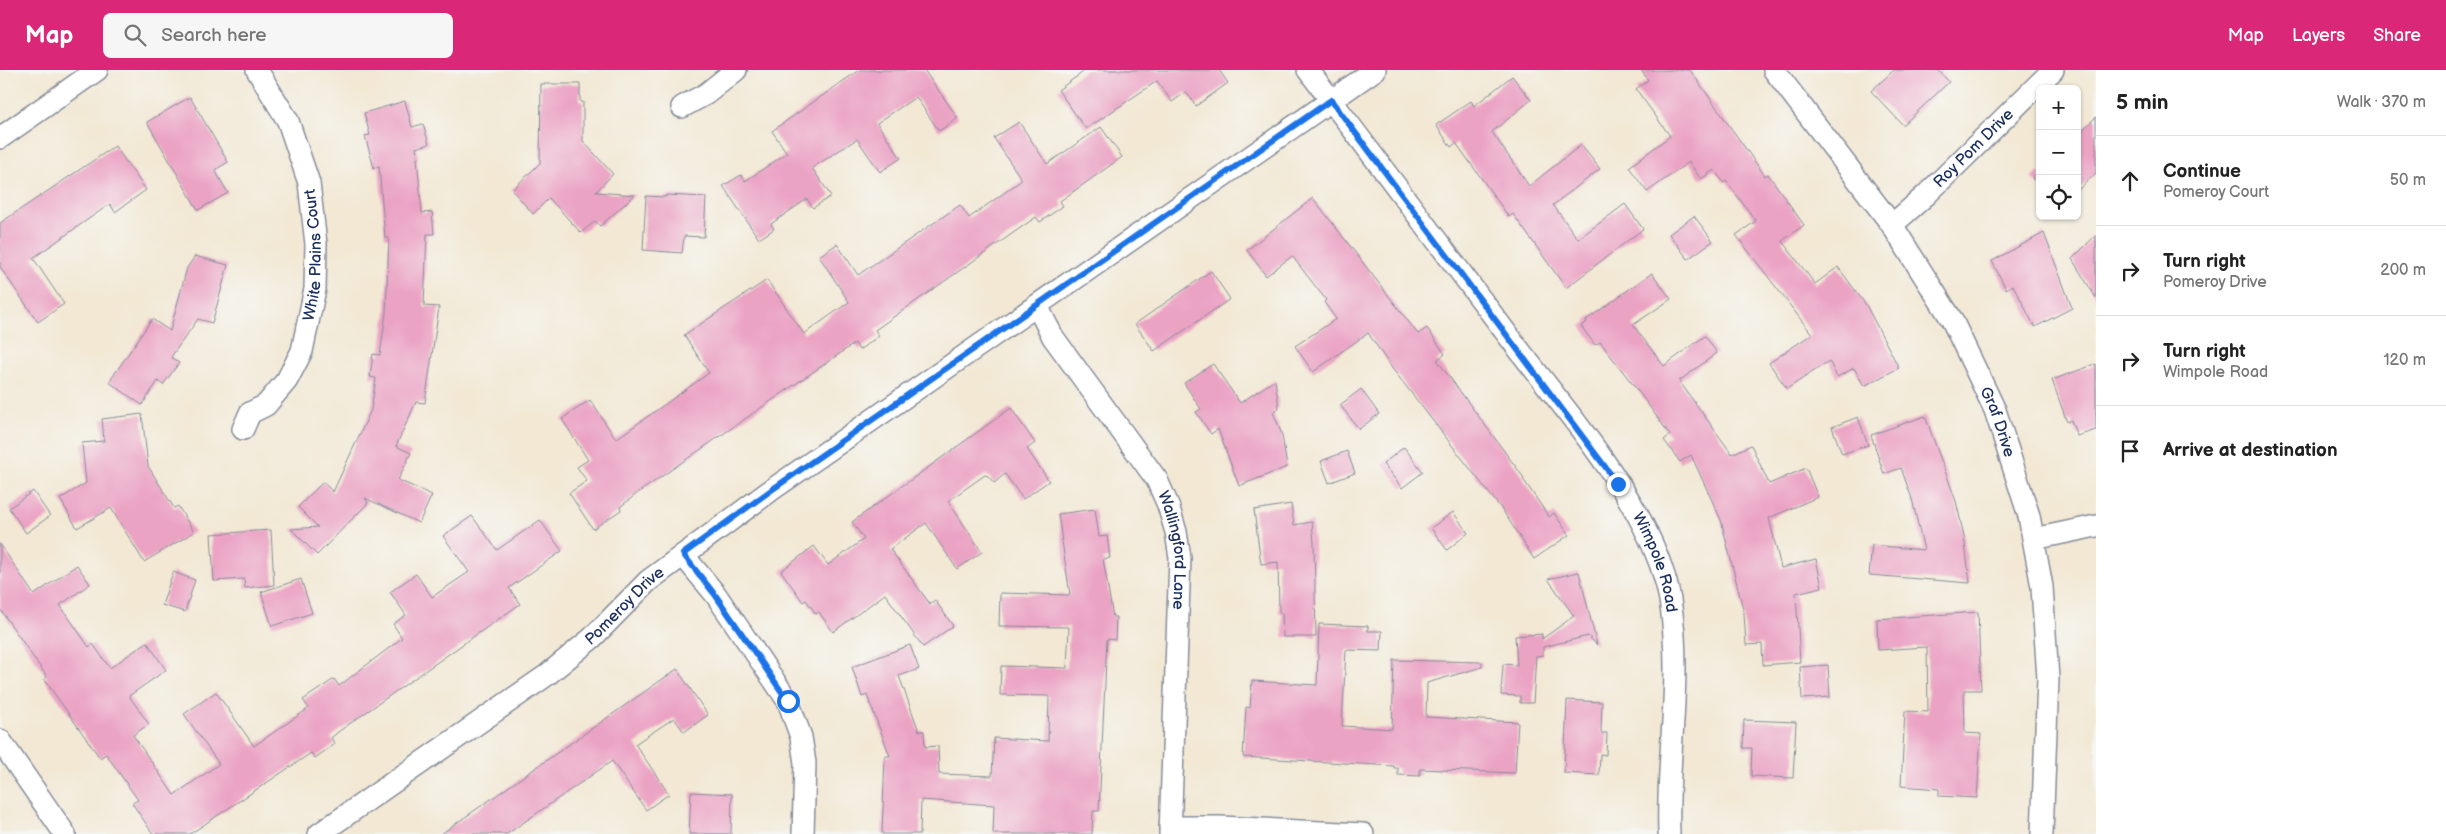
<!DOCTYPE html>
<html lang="en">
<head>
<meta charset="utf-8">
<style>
  body { margin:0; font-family:"Balsamiq Sans",sans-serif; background:#f6f6f6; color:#222 }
  .controls { position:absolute; right:15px; top:15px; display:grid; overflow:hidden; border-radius:8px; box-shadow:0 1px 4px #0004 }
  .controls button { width:45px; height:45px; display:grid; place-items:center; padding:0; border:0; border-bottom:1px solid #e0e0e0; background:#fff; color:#222; font:25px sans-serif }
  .stop { position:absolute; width:15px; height:15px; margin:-11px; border:4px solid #1a73e8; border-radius:50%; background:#fff }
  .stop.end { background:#1a73e8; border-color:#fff; box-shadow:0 1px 5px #0008 }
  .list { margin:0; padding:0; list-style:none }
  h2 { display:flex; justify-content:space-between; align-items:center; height:65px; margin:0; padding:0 20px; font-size:21px }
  h2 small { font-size:16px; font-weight:400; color:#767676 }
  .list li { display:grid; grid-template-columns:32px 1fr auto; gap:15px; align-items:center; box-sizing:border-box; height:90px; padding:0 20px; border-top:1px solid #e0e0e0 }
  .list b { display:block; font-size:19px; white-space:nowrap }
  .list p { margin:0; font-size:16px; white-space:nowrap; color:#767676 }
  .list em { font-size:16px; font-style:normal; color:#767676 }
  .icon { flex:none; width:28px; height:28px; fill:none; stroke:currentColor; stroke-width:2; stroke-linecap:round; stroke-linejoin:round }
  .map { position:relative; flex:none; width:2096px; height:764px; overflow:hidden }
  header { display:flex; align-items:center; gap:30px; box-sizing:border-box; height:70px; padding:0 25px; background:#db2777; color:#fff }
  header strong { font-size:24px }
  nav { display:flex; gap:28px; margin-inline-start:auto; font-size:18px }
  .search { width:350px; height:45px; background:#f6f6f6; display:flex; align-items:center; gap:12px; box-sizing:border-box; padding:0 18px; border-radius:8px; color:#767676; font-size:19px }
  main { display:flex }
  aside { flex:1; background:#fff }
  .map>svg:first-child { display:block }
  .building { fill:#eba3c4 }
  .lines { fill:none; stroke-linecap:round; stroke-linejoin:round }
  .street-casing { stroke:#868c99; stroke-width:24 }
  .street { stroke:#fff; stroke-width:21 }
  .route { stroke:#1a73e8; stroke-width:6 }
  .labels { text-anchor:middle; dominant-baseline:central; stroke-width:5; stroke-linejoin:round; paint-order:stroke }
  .street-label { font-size:16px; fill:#1b2f5e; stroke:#f6f6f2 }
</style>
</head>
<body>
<header>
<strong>Map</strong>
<div class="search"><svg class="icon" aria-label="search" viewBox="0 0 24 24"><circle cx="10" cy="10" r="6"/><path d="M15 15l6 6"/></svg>Search here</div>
<nav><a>Map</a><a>Layers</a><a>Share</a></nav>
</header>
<main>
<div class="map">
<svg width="2096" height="764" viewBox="0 0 2096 764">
  <rect width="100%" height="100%" fill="#f6f6f2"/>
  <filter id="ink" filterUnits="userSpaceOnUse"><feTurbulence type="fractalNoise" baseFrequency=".02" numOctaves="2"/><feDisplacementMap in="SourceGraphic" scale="10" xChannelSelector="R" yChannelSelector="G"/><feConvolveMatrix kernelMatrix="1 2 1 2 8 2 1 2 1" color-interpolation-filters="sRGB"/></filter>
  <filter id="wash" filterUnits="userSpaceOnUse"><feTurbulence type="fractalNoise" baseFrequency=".0096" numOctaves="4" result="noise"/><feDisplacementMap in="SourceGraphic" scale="20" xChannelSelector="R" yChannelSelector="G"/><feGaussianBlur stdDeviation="1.12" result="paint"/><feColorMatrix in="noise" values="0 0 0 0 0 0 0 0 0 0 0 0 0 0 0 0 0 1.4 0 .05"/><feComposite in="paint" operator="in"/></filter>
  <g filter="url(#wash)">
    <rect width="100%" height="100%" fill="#f2e8d4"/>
    <g id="blocks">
      <path class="building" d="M 859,0 L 924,0 L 958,48 L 939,61 L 916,27 L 877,53 L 901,88 L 880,102 L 857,69 L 812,98 L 831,126 L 813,138 L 807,129 L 771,154 L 774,159 L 759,169 L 723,116 L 741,105 L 745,111 L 787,83 L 772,61 Z
        M 1086,0 L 1219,0 L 1228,13 L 1196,36 L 1186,22 L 1172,32 L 1157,11 L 1086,59 L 1058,20 Z
        M 1641,0 L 1690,0 L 1765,106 L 1768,104 L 1804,155 L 1782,171 L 1815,214 L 1838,197 L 1866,235 L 1899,298 L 1864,316 L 1854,298 L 1837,307 L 1829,291 L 1787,319 L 1769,293 L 1812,264 L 1736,165 L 1756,151 L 1726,111 L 1724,113 L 1714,100 L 1701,109 L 1689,92 L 1647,122 L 1629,97 L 1670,66 L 1636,19 L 1648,10 Z
        M 1894,0 L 1938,0 L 1949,12 L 1903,55 L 1871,21 Z
        M 1512,6 L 1531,30 L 1492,62 L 1529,116 L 1581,75 L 1600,99 L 1553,135 L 1578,169 L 1625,134 L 1643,159 L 1566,218 L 1513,144 L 1509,147 L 1456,73 L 1451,77 L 1436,55 L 1471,31 L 1474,36 Z
        M 541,14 L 580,14 L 580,32 L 583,32 L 583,71 L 613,104 L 596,122 L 635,125 L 600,156 L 595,151 L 581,163 L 549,128 L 533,144 L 512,120 L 540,93 Z
        M 190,27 L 228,92 L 215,100 L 228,123 L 198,140 L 147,52 Z
        M 405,31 L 412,57 L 423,54 L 429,74 L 416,78 L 419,88 L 417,88 L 422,143 L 432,142 L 434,164 L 427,164 L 424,236 L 439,237 L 425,333 L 416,332 L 396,376 L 411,383 L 398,410 L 432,425 L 419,453 L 365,428 L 368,433 L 317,485 L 291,459 L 318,457 L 298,437 L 323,412 L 333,422 L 371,340 L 376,308 L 370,307 L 373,284 L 380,285 L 386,243 L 389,168 L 385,168 L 379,96 L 374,98 L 365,66 L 370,65 L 364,43 Z
        M 2096,47 L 2096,103 L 2077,121 L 2077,65 Z
        M 1019,52 L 1047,94 L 1101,57 L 1122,87 L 1060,131 L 1063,136 L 1040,152 L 1036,147 L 875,260 L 879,266 L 859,280 L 855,273 L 639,422 L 620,437 L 621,440 L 593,459 L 569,423 L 587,411 L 577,397 L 588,390 L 562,349 L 590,330 L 616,369 L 709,303 L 684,265 L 767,210 L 804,264 L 849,232 L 819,186 L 837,174 L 858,205 L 960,135 L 969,148 L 1022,110 L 994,68 Z
        M 115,76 L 146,120 L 115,142 L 110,134 L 33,188 L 64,234 L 38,252 L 0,197 L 0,153 Z
        M 2040,100 L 2040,116 L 2032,108 Z
        M 666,125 L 706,127 L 704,167 L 684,166 L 682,183 L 643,180 L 646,126 L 666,127 Z
        M 1313,128 L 1418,264 L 1427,258 L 1445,284 L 1437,290 L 1524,408 L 1523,409 L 1549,447 L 1554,443 L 1569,465 L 1534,489 L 1503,441 L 1391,297 L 1368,263 L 1313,302 L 1295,276 L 1336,249 L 1324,232 L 1326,230 L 1292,186 L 1266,206 L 1247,180 Z
        M 1694,146 L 1713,171 L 1688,189 L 1669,164 Z
        M 2044,163 L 2072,238 L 2035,257 L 2013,215 L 2006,219 L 1992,191 Z
        M 2096,165 L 2096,228 L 2072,189 Z
        M 195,186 L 228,195 L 212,253 L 198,249 L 171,287 L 179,293 L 163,315 L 158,311 L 142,335 L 109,312 L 152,249 L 170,261 L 187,198 Z
        M 1211,201 L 1230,229 L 1154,281 L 1135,254 Z
        M 1652,203 L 1671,229 L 1633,255 L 1664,296 L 1705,266 L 1717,283 L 1679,311 L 1732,384 L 1751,375 L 1769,414 L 1806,398 L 1818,427 L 1769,448 L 1781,498 L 1816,489 L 1822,517 L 1796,523 L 1800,592 L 1763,595 L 1762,574 L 1746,575 L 1744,543 L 1721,450 L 1691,385 L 1680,392 L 1664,370 L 1670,365 L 1641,325 L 1600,272 L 1595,275 L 1581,256 L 1587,252 L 1586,250 Z
        M 1213,294 L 1240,333 L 1275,310 L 1279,338 L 1273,342 L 1282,365 L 1287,397 L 1239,416 L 1218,359 L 1211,364 L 1196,342 L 1201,339 L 1184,313 Z
        M 2096,294 L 2096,360 L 2077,366 L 2071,350 L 2067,352 L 2052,310 Z
        M 1361,319 L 1379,344 L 1359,359 L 1340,335 Z
        M 1011,338 L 1035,373 L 1027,379 L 1049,411 L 1023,429 L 1005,404 L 994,413 L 988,406 L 985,405 L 948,431 L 982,482 L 957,499 L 926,453 L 890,479 L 930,534 L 935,530 L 953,556 L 923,577 L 885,524 L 833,562 L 819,542 L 816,544 L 806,530 L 803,532 L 781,501 L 814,476 L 828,495 L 864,469 L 852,452 Z
        M 142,344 L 148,396 L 174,438 L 178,436 L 194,462 L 144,492 L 111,438 L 77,458 L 60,429 L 86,413 L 82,373 L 104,371 L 102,349 Z
        M 1925,346 L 1956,431 L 1964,466 L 1970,513 L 1869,505 L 1872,475 L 1924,480 L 1912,429 L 1901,398 L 1884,404 L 1871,365 Z
        M 1858,347 L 1868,375 L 1842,384 L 1832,357 Z
        M 1404,377 L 1423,402 L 1402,418 L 1383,394 Z
        M 1347,381 L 1355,403 L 1329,413 L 1321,391 Z
        M 33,421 L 50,446 L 26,463 L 9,438 Z
        M 1291,434 L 1294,455 L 1312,452 L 1314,473 L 1316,567 L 1283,567 L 1282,543 L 1279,543 L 1278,492 L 1261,494 L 1254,440 Z
        M 1095,439 L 1099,467 L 1107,466 L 1110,488 L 1103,489 L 1113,547 L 1116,547 L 1115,570 L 1107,569 L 1099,741 L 1093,741 L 1092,764 L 993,764 L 994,735 L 921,730 L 920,764 L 882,764 L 885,686 L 890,686 L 867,625 L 862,627 L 852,597 L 910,575 L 919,599 L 899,606 L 919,661 L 924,661 L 925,677 L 938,676 L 939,704 L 992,706 L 994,668 L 1048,671 L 1049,626 L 1000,625 L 1001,596 L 1067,598 L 1069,557 L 999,556 L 1000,523 L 1070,525 L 1058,444 Z
        M 1453,442 L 1468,463 L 1447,480 L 1431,458 Z
        M 472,446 L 497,480 L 540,450 L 562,481 L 509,518 L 520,534 L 338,662 L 331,668 L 335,674 L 315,688 L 311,683 L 190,764 L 153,764 L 132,733 L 138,730 L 106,684 L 100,688 L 44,609 L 47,607 L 0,539 L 0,474 L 34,525 L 77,495 L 90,514 L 60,535 L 89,577 L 93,574 L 110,598 L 147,572 L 166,600 L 129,626 L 149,654 L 133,665 L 174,725 L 219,694 L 184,644 L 216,622 L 254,676 L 309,638 L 303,630 L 334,609 L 339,616 L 402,568 L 393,554 L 406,545 L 390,522 L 416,504 L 432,527 L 469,502 L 443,466 Z
        M 271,460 L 274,515 L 245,518 L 244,509 L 214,511 L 211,464 Z
        M 173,502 L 195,510 L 185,542 L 162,535 Z
        M 1579,502 L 1597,575 L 1588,566 L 1543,577 L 1543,585 L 1536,586 L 1533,633 L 1520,633 L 1520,626 L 1501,625 L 1503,594 L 1517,595 L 1515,566 L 1542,564 L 1542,569 L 1574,546 L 1548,509 Z
        M 301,509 L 312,543 L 272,556 L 261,522 Z
        M 1978,542 L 1981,620 L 1964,620 L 1965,663 L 1981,664 L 1977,728 L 1939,726 L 1939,719 L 1901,716 L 1905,641 L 1928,642 L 1927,577 L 1878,580 L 1877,549 Z
        M 1319,554 L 1368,556 L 1368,561 L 1382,561 L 1381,581 L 1346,580 L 1342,656 L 1392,659 L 1394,590 L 1482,592 L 1482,597 L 1427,613 L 1426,647 L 1518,652 L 1515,703 L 1420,699 L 1420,706 L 1398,705 L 1398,698 L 1394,698 L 1394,696 L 1243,687 L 1246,637 L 1250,638 L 1252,611 L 1317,615 Z
        M 1828,595 L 1830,627 L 1802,629 L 1800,597 Z
        M 677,599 L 708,645 L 684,662 L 674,648 L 635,674 L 669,724 L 646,740 L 612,691 L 507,764 L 441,764 Z
        M 1567,630 L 1602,632 L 1601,663 L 1607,663 L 1606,685 L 1600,684 L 1599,705 L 1564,703 Z
        M 1744,650 L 1796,652 L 1793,708 L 1751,706 L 1752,678 L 1743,678 Z
        M 691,722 L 732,724 L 731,764 L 689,764 Z"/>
    </g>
  </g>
  <g filter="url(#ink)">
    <use href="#blocks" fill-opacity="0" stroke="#868c99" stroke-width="1"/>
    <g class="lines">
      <defs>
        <g id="street">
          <path id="s1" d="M 1308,0 C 1376,89 1443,179 1510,268 C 1566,342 1654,439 1670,530 C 1683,608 1666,686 1669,764"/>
          <path id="s2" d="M 1774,0 L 1892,155 L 1952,250 L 1995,340 L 2029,446 L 2042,517 L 2048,609 L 2042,764"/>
          <path d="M 682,37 L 706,24 L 736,0"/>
          <path d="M 0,68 L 97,0"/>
          <path id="s3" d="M 1892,155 L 1926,125 L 2053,0"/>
          <path id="s4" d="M 1037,236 L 1053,267 L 1157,410 L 1168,435 L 1176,462 L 1180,488 L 1170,764"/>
          <path id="s5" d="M 243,359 L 250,343 L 266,335 L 287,310 L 302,281 L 315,219 L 316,174 L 309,113 L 288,51 L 257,0"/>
          <path d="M 2034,469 L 2096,456"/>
          <path d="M 683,485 L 716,525 L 788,631 L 801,667 L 805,693 L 803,764"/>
          <path d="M 0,670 L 65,764"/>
          <path d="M 1170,757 L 1220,757 L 1363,764"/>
          <path id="s6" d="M 319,764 L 547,605 L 592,568 L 648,511 L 770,421 L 1375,0"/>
        </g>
      </defs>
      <use href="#street" class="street-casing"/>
      <use href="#street" class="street"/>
    </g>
  </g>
  <g class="lines" filter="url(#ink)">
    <path class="route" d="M 788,631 L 716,526 L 683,484 L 770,421 L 1331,30 L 1618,414"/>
  </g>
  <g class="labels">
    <g class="street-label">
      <text stroke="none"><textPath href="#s3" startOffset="112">Roy Pom Drive</textPath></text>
      <text stroke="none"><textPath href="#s5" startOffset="198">White Plains Court</textPath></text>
      <text stroke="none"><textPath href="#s2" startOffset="419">Graf Drive</textPath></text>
      <text stroke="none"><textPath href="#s4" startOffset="285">Wallingford Lane</textPath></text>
      <text stroke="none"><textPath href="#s1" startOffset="605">Wimpole Road</textPath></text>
      <text stroke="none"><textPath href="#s6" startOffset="382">Pomeroy Drive</textPath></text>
    </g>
  </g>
</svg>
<div class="controls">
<button>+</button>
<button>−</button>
<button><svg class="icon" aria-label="locate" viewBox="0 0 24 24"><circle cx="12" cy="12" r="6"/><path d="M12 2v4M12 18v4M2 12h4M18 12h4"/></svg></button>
</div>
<div class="stop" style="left:788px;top:631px"></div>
<div class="stop end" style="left:1618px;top:414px"></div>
</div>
<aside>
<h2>5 min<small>Walk · 370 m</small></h2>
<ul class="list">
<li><svg class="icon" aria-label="ahead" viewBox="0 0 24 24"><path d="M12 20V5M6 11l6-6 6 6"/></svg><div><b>Continue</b><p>Pomeroy Court</p></div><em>50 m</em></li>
<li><svg class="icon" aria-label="right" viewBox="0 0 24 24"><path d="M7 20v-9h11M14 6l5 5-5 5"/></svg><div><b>Turn right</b><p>Pomeroy Drive</p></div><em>200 m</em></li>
<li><svg class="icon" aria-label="right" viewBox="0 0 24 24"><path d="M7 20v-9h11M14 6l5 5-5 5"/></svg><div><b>Turn right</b><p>Wimpole Road</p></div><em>120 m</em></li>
<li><svg class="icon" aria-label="arrive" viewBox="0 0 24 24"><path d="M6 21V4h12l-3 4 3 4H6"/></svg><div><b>Arrive at destination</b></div></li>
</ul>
</aside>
</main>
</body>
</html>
